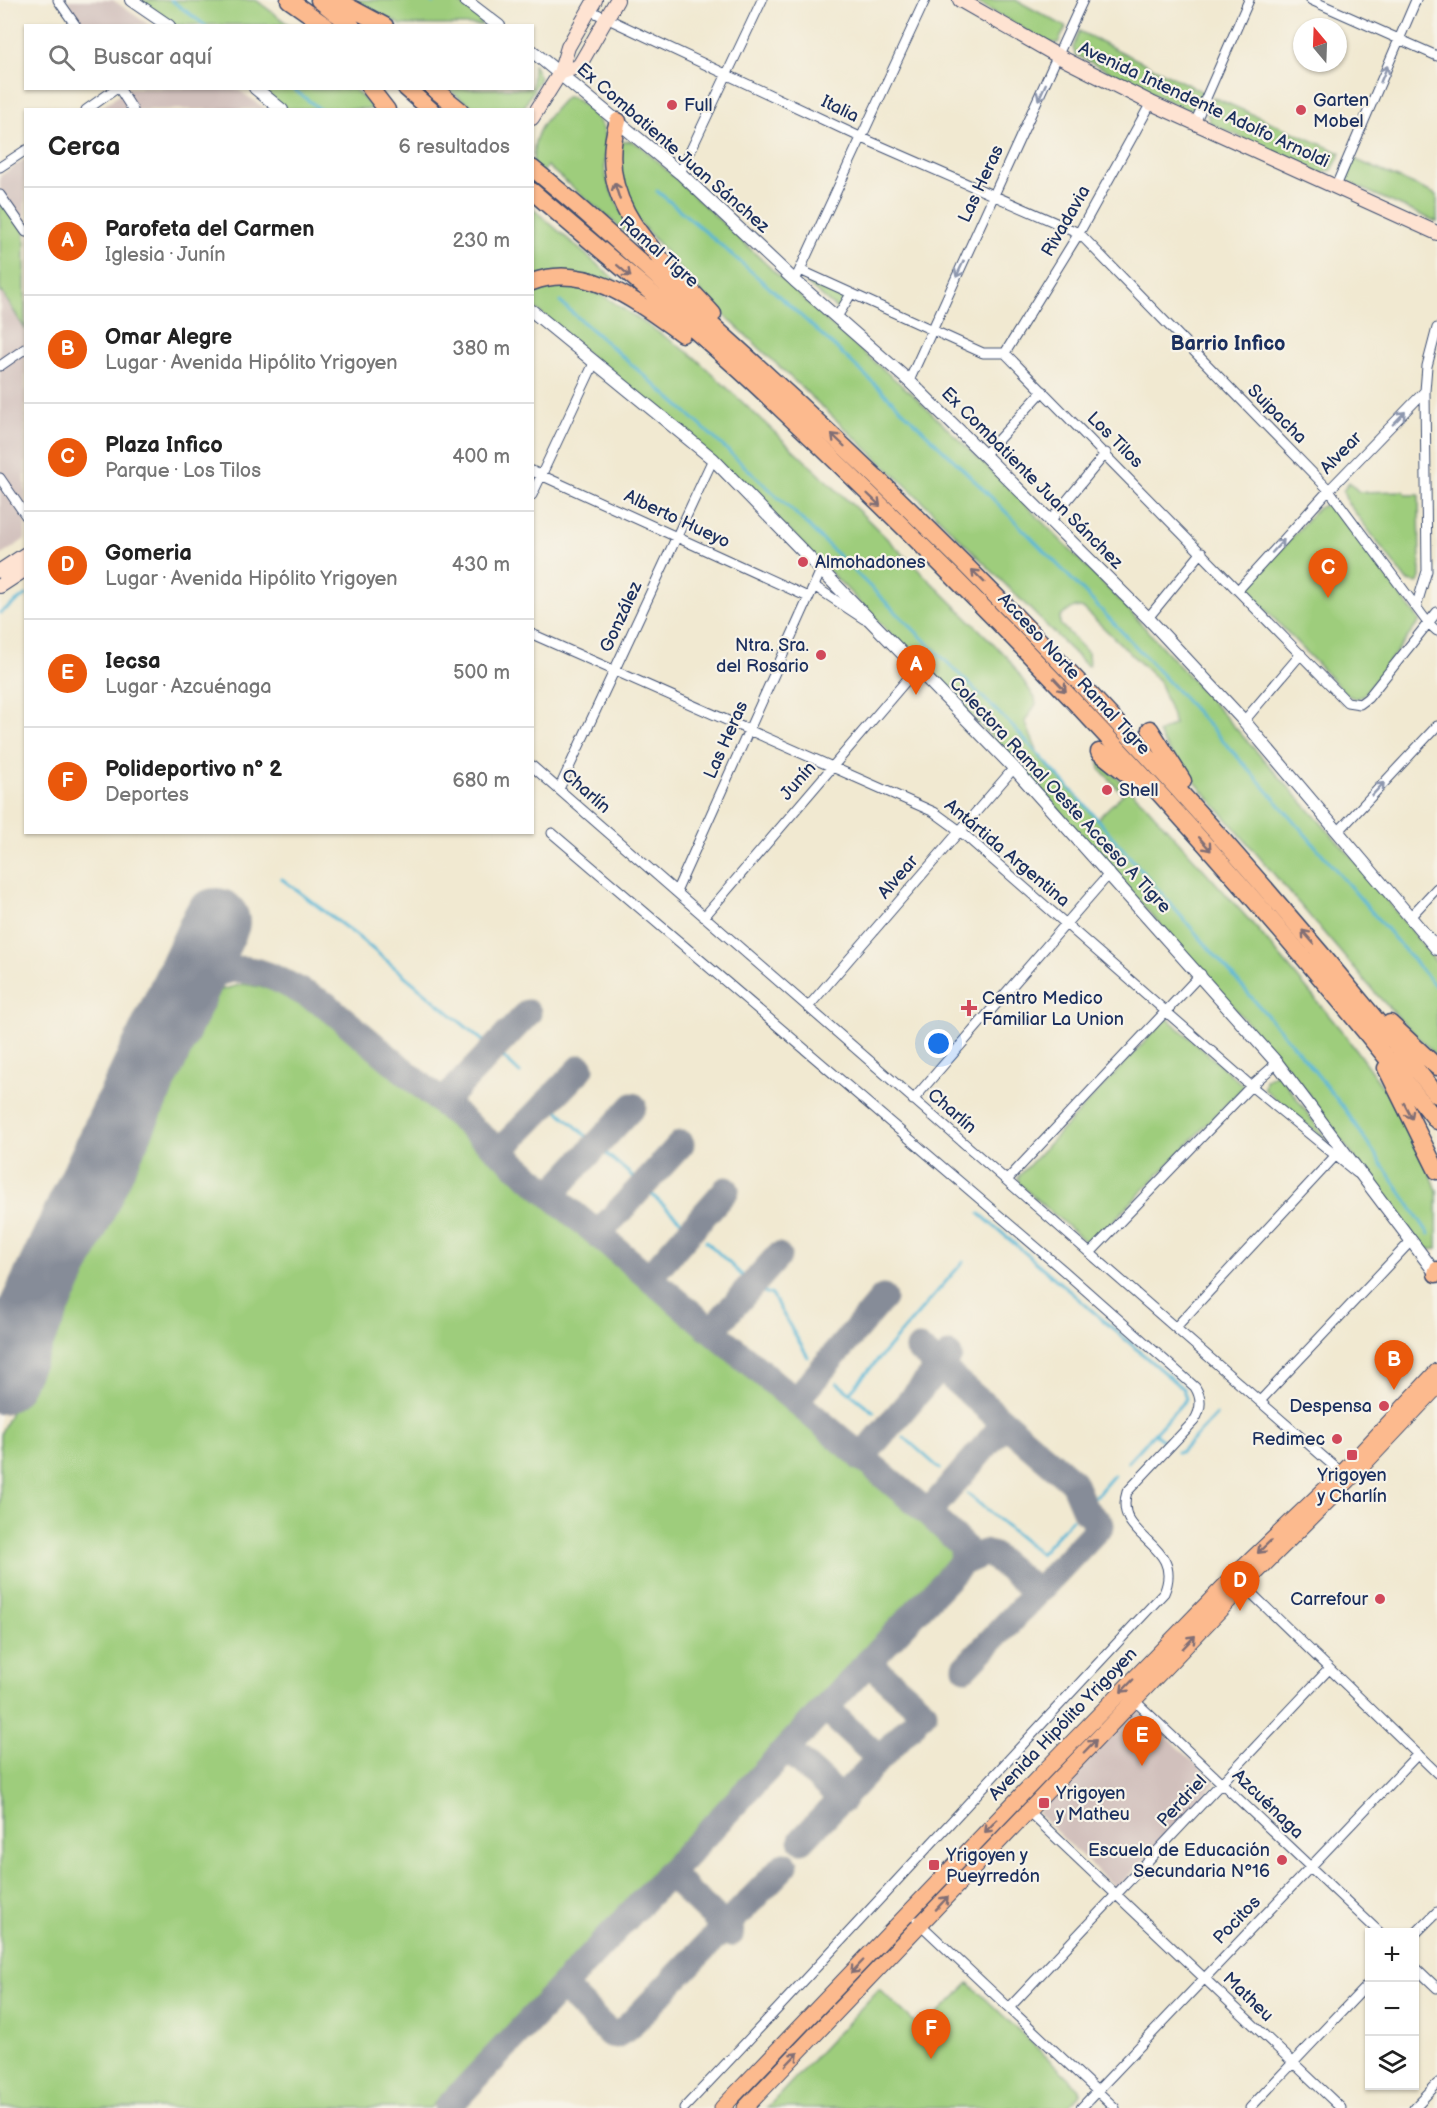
<!DOCTYPE html>
<html lang="es">
<head>
<meta charset="utf-8">
<style>
  body { margin:0; font-family:"Balsamiq Sans",sans-serif; background:#f2f2f2; color:#222 }
  .controls { position:absolute; right:18px; bottom:18px; display:grid; overflow:hidden; border-radius:0px; box-shadow:0 2px 4px #0004 }
  .controls button { width:54px; height:54px; display:grid; place-items:center; padding:0; border:0; border-bottom:2px solid #e0e0e0; background:#fff; color:#222; font:30px sans-serif }
  .compass { position:absolute; left:1293px; top:18px; width:54px; height:54px; border-radius:50%; background:#fff; box-shadow:0 2px 4px #0004; rotate:341deg }
  .you { position:absolute; left:939px; top:1044px; width:21px; height:21px; margin:-15px; border:4px solid #fff; border-radius:50%; background:#1a73e8; box-shadow:0 0 0 9px #1a73e833 }
  .badge { display:grid; place-items:center; width:39px; height:39px; border-radius:50%; background:#ea580c; color:#fff; font-size:20px; font-weight:700 }
  .pin { position:absolute; translate:-50% -50px; filter:drop-shadow(0 2px 3px #0008) }
  .pin::after { content:''; position:absolute; top:32px; width:21px; height:18px; background:inherit; clip-path:polygon(0 0,100% 0,50% 100%) }
  .list { margin:0; padding:0; list-style:none }
  h2 { display:flex; justify-content:space-between; align-items:center; height:78px; margin:0; padding:0 24px; font-size:26px }
  h2 small { font-size:20px; font-weight:400; color:#767676 }
  .list li { display:grid; grid-template-columns:39px 1fr auto; gap:18px; align-items:center; box-sizing:border-box; height:108px; padding:0 24px; border-top:2px solid #e0e0e0 }
  .list b { display:block; font-size:22px; white-space:nowrap }
  .list p { margin:0; font-size:20px; white-space:nowrap; color:#767676 }
  .list em { font-size:20px; font-style:normal; color:#767676 }
  .icon { flex:none; width:33px; height:33px; fill:none; stroke:currentColor; stroke-width:2; stroke-linecap:round; stroke-linejoin:round }
  .map { position:relative; flex:none; width:1437px; height:2108px; overflow:hidden }
  .search { position:absolute; background:#fff; box-shadow:0 2px 4px #0004; left:24px; top:24px; width:510px; height:66px; display:flex; align-items:center; gap:15px; box-sizing:border-box; padding:0 21px; border-radius:0px; color:#767676; font-size:22px }
  .panel { position:absolute; background:#fff; box-shadow:0 2px 4px #0004; left:24px; top:108px; width:510px; height:726px; border-radius:0px }
  .map>svg:first-child { display:block }
  .industrial { fill:#d1c0bc }
  .green { fill:#9ecd7b; stroke:#5c7e6c; stroke-width:1.5 }
  .lines { fill:none; stroke-linecap:round; stroke-linejoin:round }
  .stream { stroke:#57b6d5; stroke-width:3 }
  .taxiway { stroke:#868c98; stroke-width:27 }
  .runway { stroke:#868c98; stroke-width:68 }
  .minor-casing { stroke:#3b4b6f; stroke-width:11 }
  .tertiary-casing { stroke:#3b4b6f; stroke-width:14 }
  .secondary-casing { stroke:#3b4b6f; stroke-width:16 }
  .primary-casing { stroke:#3b4b6f; stroke-width:17 }
  .motorway-casing { stroke:#3b4b6f; stroke-width:19 }
  .minor { stroke:#fff; stroke-width:9 }
  .tertiary { stroke:#fff; stroke-width:12 }
  .secondary { stroke:#fee3d2; stroke-width:14 }
  .primary { stroke:#fcba8e; stroke-width:15 }
  .motorway { stroke:#fcba8e; stroke-width:16 }
  .oneway { stroke:#8d97ae }
  .oneway2 { stroke:#806e74 }
  .poi-dot { fill:#d1495b; stroke:#f7f3e8; stroke-width:2 }
  .labels { text-anchor:middle; dominant-baseline:central; stroke-width:4.5; stroke-linejoin:round; paint-order:stroke }
  .poi-label { font-size:18px; fill:#1b2f5e; stroke:#f7f3e8; text-anchor:start }
  .street-label { font-size:18px; fill:#1b2f5e; stroke:#f7f3e8 }
  .neighbourhood-label { font-size:20px; font-weight:bold; fill:#1b2f5e; stroke:#f7f3e8 }
</style>
</head>
<body>
<div class="map">
<svg width="1437" height="2108" viewBox="0 0 1437 2108">
  <rect width="100%" height="100%" fill="#f7f3e8"/>
  <filter id="ink" filterUnits="userSpaceOnUse"><feTurbulence type="fractalNoise" baseFrequency=".0167" numOctaves="2"/><feDisplacementMap in="SourceGraphic" scale="12" xChannelSelector="R" yChannelSelector="G"/><feConvolveMatrix kernelMatrix="1 2 1 2 8 2 1 2 1" color-interpolation-filters="sRGB"/></filter>
  <filter id="wash" filterUnits="userSpaceOnUse"><feTurbulence type="fractalNoise" baseFrequency=".008" numOctaves="4" result="noise"/><feDisplacementMap in="SourceGraphic" scale="24" xChannelSelector="R" yChannelSelector="G"/><feGaussianBlur stdDeviation="1.35" result="paint"/><feColorMatrix in="noise" values="0 0 0 0 0 0 0 0 0 0 0 0 0 0 0 0 0 1.4 0 .05"/><feComposite in="paint" operator="in"/></filter>
  <g filter="url(#wash)">
    <rect width="100%" height="100%" fill="#f1e9d1"/>
    <path class="industrial" d="M 67,0 L 113,0 L 149,25 L 84,25 Z
      M 128,88 L 237,89 L 266,109 L 98,110 Z
      M 25,159 L 25,539 L 0,556 L 0,176 Z
      M 1136,1707 L 1216,1783 L 1116,1889 L 1037,1813 Z"/>
    <path class="green" d="M 131,0 L 256,0 L 289,25 L 167,25 Z
      M 354,0 L 455,0 L 478,16 L 482,25 L 401,25 Z
      M 973,0 L 1016,0 L 1066,27 L 1058,43 L 1048,43 Z
      M 1079,31 L 1203,92 C 1199,101 1197,110 1186,110 L 1076,55 L 1073,48 Z
      M 533,63 L 540,78 L 523,109 L 475,109 L 448,89 L 532,88 Z
      M 256,89 L 354,89 L 374,109 L 285,109 Z
      M 566,97 C 574,96 579,102 586,107 C 623,140 594,152 610,188 C 618,208 631,227 642,246 L 547,166 L 533,188 C 533,138 531,134 566,97 Z
      M 1213,97 L 1341,153 L 1332,170 L 1321,174 L 1210,123 L 1207,113 Z
      M 631,141 L 641,146 L 830,324 L 912,394 L 1016,495 L 1127,608 L 1359,865 L 1437,963 L 1437,1057 L 1376,994 L 1168,750 L 1158,733 L 1175,724 L 1159,681 L 1084,609 L 1074,607 L 1060,617 L 1060,624 L 1088,653 L 1089,666 L 1086,665 L 914,493 L 704,296 L 635,217 L 617,168 L 620,142 Z
      M 1354,159 L 1437,195 L 1437,222 L 1349,183 L 1347,177 Z
      M 0,195 L 25,232 L 25,329 L 2,292 L 0,293 Z
      M 532,208 L 642,303 L 594,280 L 533,278 Z
      M 810,280 L 846,297 L 838,310 L 807,284 Z
      M 541,284 L 571,285 L 604,296 L 692,355 L 862,514 L 1007,657 L 1035,698 L 1036,704 L 1025,721 L 1039,756 L 1097,819 L 1123,794 L 1100,769 L 1099,761 L 1144,803 L 1259,931 L 1345,1035 L 1392,1100 L 1422,1150 L 1437,1191 L 1437,1249 C 1424,1251 1420,1246 1412,1237 L 1298,1080 L 1017,763 L 789,530 L 533,306 L 533,288 Z
      M 1349,482 L 1359,492 L 1404,491 L 1406,495 L 1419,495 L 1420,577 L 1418,583 L 1407,581 L 1347,502 L 1343,491 Z
      M 1330,503 L 1420,621 L 1363,696 L 1356,699 L 1347,695 L 1246,589 L 1318,508 Z
      M 243,984 L 278,990 L 339,1027 L 948,1546 L 952,1551 L 950,1562 L 430,2108 L 0,2108 L 0,1435 L 202,1003 L 221,990 Z
      M 1167,1018 L 1244,1086 L 1092,1243 L 1087,1243 L 1019,1184 L 1018,1177 Z
      M 1276,1073 L 1279,1074 L 1329,1143 L 1264,1089 L 1265,1080 Z
      M 969,1983 L 1080,2089 L 1080,2094 L 1067,2108 L 767,2108 L 879,1989 L 922,2029 Z"/>
    <g class="lines">
      <path class="stream" d="M 171,0 L 206,26
        M 430,0 L 433,3
        M 292,88 L 321,110
        M 657,191 C 867,365 1061,561 1243,763 C 1309,837 1372,913 1437,988
        M 560,302 L 686,412 L 794,512 L 1013,727 L 1083,803 L 1305,1059 L 1346,1111 L 1429,1234
        M 0,613 L 26,595
        M 282,879 L 357,936 L 483,1041
        M 500,1054 L 520,1073
        M 555,1108 L 592,1141
        M 602,1150 L 638,1181
        M 649,1192 L 680,1220
        M 980,1214 L 1183,1389 L 1186,1399 L 1128,1462
        M 706,1241 L 748,1281
        M 759,1290 L 772,1295 L 808,1357
        M 837,1383 L 874,1412
        M 849,1393 L 963,1262
        M 1155,1434 L 1162,1440
        M 904,1437 L 940,1469
        M 1177,1452 L 1181,1452 L 1216,1415
        M 968,1494 L 1040,1554 L 1072,1519
        M 1096,1496 L 1114,1475"/>
      <path class="taxiway" d="M 182,995 C 235,946 273,977 326,1005 L 928,1513 L 963,1546 L 963,1562
        M 443,1102 L 528,1013
        M 500,1151 L 581,1068
        M 551,1194 L 633,1106
        M 598,1234 L 681,1144
        M 649,1277 L 726,1190
        M 712,1330 L 778,1256
        M 919,1349 L 1073,1482 L 1085,1510 L 1101,1525 L 966,1667
        M 795,1401 L 883,1298
        M 861,1458 L 949,1356
        M 928,1513 L 1005,1423
        M 825,1708 L 879,1758
        M 786,1749 L 843,1800
        M 802,1840 L 924,1712 L 868,1662
        M 668,1873 L 731,1933
        M 562,1986 L 610,2034 L 616,2035 L 626,2029 L 785,1865
        M 447,2108 L 963,1562 L 984,1553 L 992,1555 L 1037,1592"/>
      <path class="runway" d="M 0,1380 L 216,922"/>
    </g>
  </g>
  <g filter="url(#ink)">
    <g class="lines">
      <defs>
        <path id="minor" d="M 58,0 L 76,26
          M 1311,0 L 1437,56
          M 589,10 L 860,137 L 1079,233 L 1329,490 L 1428,623 L 1437,631
          M 119,88 L 133,110
          M 86,110 L 117,88
          M 1195,123 L 1249,0
          M 0,167 L 26,150
          M 680,173 L 762,0
          M 1336,186 L 1416,0
          M 0,195 L 26,232
          M 800,270 L 983,353 L 1005,353 L 1347,702 L 1360,704 L 1368,698 L 1437,612
          M 797,276 L 925,0
          M 837,317 L 851,294
          M 1005,353 L 1079,233 L 1151,103
          M 0,366 L 26,348
          M 909,381 L 1083,0
          M 984,455 L 1043,391
          M 532,471 L 808,597
          M 0,478 L 26,516
          M 532,495 L 595,361
          M 1050,521 L 1106,453
          M 814,586 L 864,619
          M 1239,589 L 1329,490 L 1425,391
          M 1416,607 L 1427,571 L 1425,391 L 1427,366 L 1437,328
          M 1148,618 L 1202,552
          M 532,634 L 934,812 L 960,831 L 1251,1086 L 1357,1173
          M 1244,721 L 1301,654
          M 532,766 L 1344,1475
          M 559,789 L 713,459
          M 1338,832 L 1437,726
          M 552,833 L 1064,1271 L 1195,1387 C 1202,1398 1202,1409 1194,1421 L 1127,1492 C 1112,1539 1186,1542 1164,1593 C 1003,1764 846,1938 684,2108
          M 676,892 L 822,568
          M 704,917 L 917,668
          M 1410,917 L 1437,888
          M 808,1007 L 1014,768
          M 913,1100 L 1110,873
          M 1007,1180 L 1201,974
          M 1090,1253 L 1251,1086 L 1277,1063
          M 1176,1327 L 1338,1153
          M 1260,1401 L 1411,1241
          M 1242,1584 L 1437,1773
          M 1134,1700 L 1379,1932
          M 1028,1811 L 1341,2108
          M 917,1921 L 1115,2108
          M 1414,1935 L 1437,1912
          M 1414,1966 L 1437,1988
          M 1009,2008 L 1329,1669
          M 1081,2108 L 1418,1754
          M 1250,2108 L 1370,1982
          M 1414,2108 L 1437,2084"/>
        <path id="tertiary" d="M 131,0 L 169,26
          M 465,0 L 499,26
          M 532,51 L 680,173 L 795,281 L 909,381 L 984,455 L 1148,618 L 1244,721 L 1437,949
          M 255,88 L 282,110
          M 532,311 L 713,459 L 1014,768 L 1277,1063 L 1437,1275"/>
        <path id="secondary" d="M 960,0 L 1058,56 L 1151,103 L 1437,233
          M 560,73 L 579,66 L 617,0
          M 532,118 L 560,73 L 568,47 L 595,0
          M 0,571 L 26,554
          M 0,586 L 26,569"/>
        <path id="primary" d="M 722,2108 L 1050,1765 L 1233,1577 L 1342,1473 L 1437,1371
          M 745,2108 L 1243,1586 L 1349,1480 L 1437,1387"/>
        <path id="motorway" d="M 289,0 L 326,26
          M 319,0 L 352,26
          M 336,0 L 385,26
          M 370,88 L 387,110
          M 406,88 L 431,110
          M 433,88 L 460,110
          M 618,121 C 591,206 662,257 713,314
          M 532,168 C 580,206 624,248 670,288 C 950,533 1205,804 1437,1095
          M 532,191 C 608,257 686,320 759,388 C 1002,616 1231,859 1437,1121
          M 532,282 C 587,261 640,304 682,334
          M 1150,729 L 1183,781
          M 1099,752 L 1138,783
          M 1390,1023 L 1437,1067
          M 1386,1068 L 1437,1171
          M 1436,1274 L 1437,1270"/>
      </defs>
      <use href="#minor" class="minor-casing"/>
      <use href="#tertiary" class="tertiary-casing"/>
      <use href="#secondary" class="secondary-casing"/>
      <use href="#primary" class="primary-casing"/>
      <use href="#motorway" class="motorway-casing"/>
      <use href="#minor" class="minor"/>
      <use href="#tertiary" class="tertiary"/>
      <use href="#secondary" class="secondary"/>
      <use href="#primary" class="primary"/>
      <use href="#motorway" class="motorway"/>
    </g>
    <defs><path id="oneway-shaft" d="M-6 0H5M1.5-3L5.5 0L1.5 3" fill="none" stroke-width="1.6" stroke-linecap="round" stroke-linejoin="round" transform="scale(1.5)"/></defs>
    <g class="oneway">
      <use href="#oneway-shaft" transform="translate(1384 74) rotate(-67)"/>
      <use href="#oneway-shaft" transform="translate(1042 92) rotate(115)"/>
      <use href="#oneway-shaft" transform="translate(960 269) rotate(115)"/>
      <use href="#oneway-shaft" transform="translate(1399 418) rotate(-46)"/>
      <use href="#oneway-shaft" transform="translate(1278 546) rotate(-48)"/>
      <use href="#oneway-shaft" transform="translate(1378 789) rotate(-47)"/>
    </g>
    <g class="oneway2">
      <use href="#oneway-shaft" transform="translate(617 191) rotate(-108)"/>
      <use href="#oneway-shaft" transform="translate(624 271) rotate(41)"/>
      <use href="#oneway-shaft" transform="translate(838 440) rotate(-136)"/>
      <use href="#oneway-shaft" transform="translate(874 500) rotate(44)"/>
      <use href="#oneway-shaft" transform="translate(978 576) rotate(-135)"/>
      <use href="#oneway-shaft" transform="translate(1060 685) rotate(47)"/>
      <use href="#oneway-shaft" transform="translate(1205 844) rotate(49)"/>
      <use href="#oneway-shaft" transform="translate(1308 937) rotate(-131)"/>
      <use href="#oneway-shaft" transform="translate(1408 1111) rotate(62)"/>
      <use href="#oneway-shaft" transform="translate(1264 1547) rotate(136)"/>
      <use href="#oneway-shaft" transform="translate(1189 1642) rotate(-46)"/>
      <use href="#oneway-shaft" transform="translate(1127 1686) rotate(134)"/>
      <use href="#oneway-shaft" transform="translate(1090 1746) rotate(-46)"/>
      <use href="#oneway-shaft" transform="translate(991 1826) rotate(134)"/>
      <use href="#oneway-shaft" transform="translate(942 1903) rotate(-47)"/>
      <use href="#oneway-shaft" transform="translate(857 1967) rotate(134)"/>
      <use href="#oneway-shaft" transform="translate(792 2059) rotate(-46)"/>
    </g>
  </g>
  <g class="poi-dot">
    <circle cx="672" cy="105" r="6"/>
    <circle cx="1301" cy="110" r="6"/>
    <circle cx="803" cy="562" r="6"/>
    <circle cx="821" cy="655" r="6"/>
    <circle cx="1107" cy="790" r="6"/>
    <path d="M966 999h6v6h6v6h-6v6h-6v-6h-6v-6h6z"/>
    <circle cx="1384" cy="1406" r="6"/>
    <circle cx="1337" cy="1439" r="6"/>
    <rect x="1346" y="1449" width="12" height="12" rx="3"/>
    <circle cx="1380" cy="1599" r="6"/>
    <rect x="1038" y="1797" width="12" height="12" rx="3"/>
    <circle cx="1282" cy="1860" r="6"/>
    <rect x="928" y="1859" width="12" height="12" rx="3"/>
  </g>
  <g class="labels">
    <g class="poi-label">
      <text x="1313" y="100">Garten<tspan x="1313" dy="21">Mobel</tspan></text>
      <text x="684" y="105">Full</text>
      <text x="815" y="562">Almohadones</text>
      <text x="809" y="645" text-anchor="end">Ntra. Sra.<tspan x="809" dy="21">del Rosario</tspan></text>
      <text x="1119" y="790">Shell</text>
      <text x="982" y="998">Centro Medico<tspan x="982" dy="21">Familiar La Union</tspan></text>
      <text x="1372" y="1406" text-anchor="end">Despensa</text>
      <text x="1325" y="1439" text-anchor="end">Redimec</text>
      <text x="1352" y="1475" text-anchor="middle">Yrigoyen<tspan x="1352" dy="21">y Charlín</tspan></text>
      <text x="1368" y="1599" text-anchor="end">Carrefour</text>
      <text x="1056" y="1793">Yrigoyen<tspan x="1056" dy="21">y Matheu</tspan></text>
      <text x="1270" y="1850" text-anchor="end">Escuela de Educación<tspan x="1270" dy="21">Secundaria Nº16</tspan></text>
      <text x="946" y="1855">Yrigoyen y<tspan x="946" dy="21">Pueyrredón</tspan></text>
    </g>
    <g class="street-label">
      <text transform="translate(1204 105) rotate(25)">Avenida Intendente Adolfo Arnoldi</text>
      <text transform="translate(840 109) rotate(26)">Italia</text>
      <text transform="translate(673 148) rotate(41)">Ex Combatiente Juan Sánchez</text>
      <text transform="translate(981 184) rotate(-65)">Las Heras</text>
      <text transform="translate(1066 221) rotate(-60)">Rivadavia</text>
      <text transform="translate(659 252) rotate(41)">Ramal Tigre</text>
      <text transform="translate(1277 414) rotate(45)">Suipacha</text>
      <text transform="translate(1115 440) rotate(45)">Los Tilos</text>
      <text transform="translate(1341 453) rotate(-46)">Alvear</text>
      <text transform="translate(1032 478) rotate(45)">Ex Combatiente Juan Sánchez</text>
      <text transform="translate(677 519) rotate(25)">Alberto Hueyo</text>
      <text transform="translate(621 617) rotate(-65)">González</text>
      <text transform="translate(1074 674) rotate(47)">Acceso Norte Ramal Tigre</text>
      <text transform="translate(726 740) rotate(-66)">Las Heras</text>
      <text transform="translate(798 781) rotate(-49)">Junín</text>
      <text transform="translate(586 791) rotate(41)">Charlín</text>
      <text transform="translate(1060 795) rotate(47)">Colectora Ramal Oeste Acceso A Tigre</text>
      <text transform="translate(1007 853) rotate(40)">Antártida Argentina</text>
      <text transform="translate(898 877) rotate(-49)">Alvear</text>
      <text transform="translate(952 1111) rotate(41)">Charlín</text>
      <text transform="translate(1063 1724) rotate(-46)">Avenida Hipólito Yrigoyen</text>
      <text transform="translate(1182 1801) rotate(-47)">Perdriel</text>
      <text transform="translate(1268 1804) rotate(44)">Azcuénaga</text>
      <text transform="translate(1237 1920) rotate(-46)">Pocitos</text>
      <text transform="translate(1248 1997) rotate(44)">Matheu</text>
    </g>
    <g class="neighbourhood-label">
      <text x="1228" y="344">Barrio Infico</text>
    </g>
  </g>
</svg>
<div class="controls">
<button>+</button>
<button>−</button>
<button><svg class="icon" aria-label="layers" viewBox="0 0 24 24"><path d="M12 4l9 5-9 5-9-5zM3 14l9 5 9-5"/></svg></button>
</div>
<svg class="compass" viewBox="-18 -18 36 36"><path d="M0-13l5 13h-10z" fill="#e53935"/><path d="M0 13l5-13h-10z" fill="#767676"/></svg>
<div class="you"></div>
<div class="pin badge" style="left:916px;top:695px">A</div>
<div class="pin badge" style="left:1394px;top:1390px">B</div>
<div class="pin badge" style="left:1328px;top:598px">C</div>
<div class="pin badge" style="left:1240px;top:1611px">D</div>
<div class="pin badge" style="left:1142px;top:1766px">E</div>
<div class="pin badge" style="left:931px;top:2059px">F</div>
<div class="search"><svg class="icon" aria-label="search" viewBox="0 0 24 24"><circle cx="10" cy="10" r="6"/><path d="M15 15l6 6"/></svg>Buscar aquí</div>
<section class="panel">
<h2>Cerca<small>6 resultados</small></h2>
<ul class="list">
<li><span class="badge">A</span><div><b>Parofeta del Carmen</b><p>Iglesia · Junín</p></div><em>230 m</em></li>
<li><span class="badge">B</span><div><b>Omar Alegre</b><p>Lugar · Avenida Hipólito Yrigoyen</p></div><em>380 m</em></li>
<li><span class="badge">C</span><div><b>Plaza Infico</b><p>Parque · Los Tilos</p></div><em>400 m</em></li>
<li><span class="badge">D</span><div><b>Gomeria</b><p>Lugar · Avenida Hipólito Yrigoyen</p></div><em>430 m</em></li>
<li><span class="badge">E</span><div><b>Iecsa</b><p>Lugar · Azcuénaga</p></div><em>500 m</em></li>
<li><span class="badge">F</span><div><b>Polideportivo nº 2</b><p>Deportes</p></div><em>680 m</em></li>
</ul>
</section>
</div>
</body>
</html>
